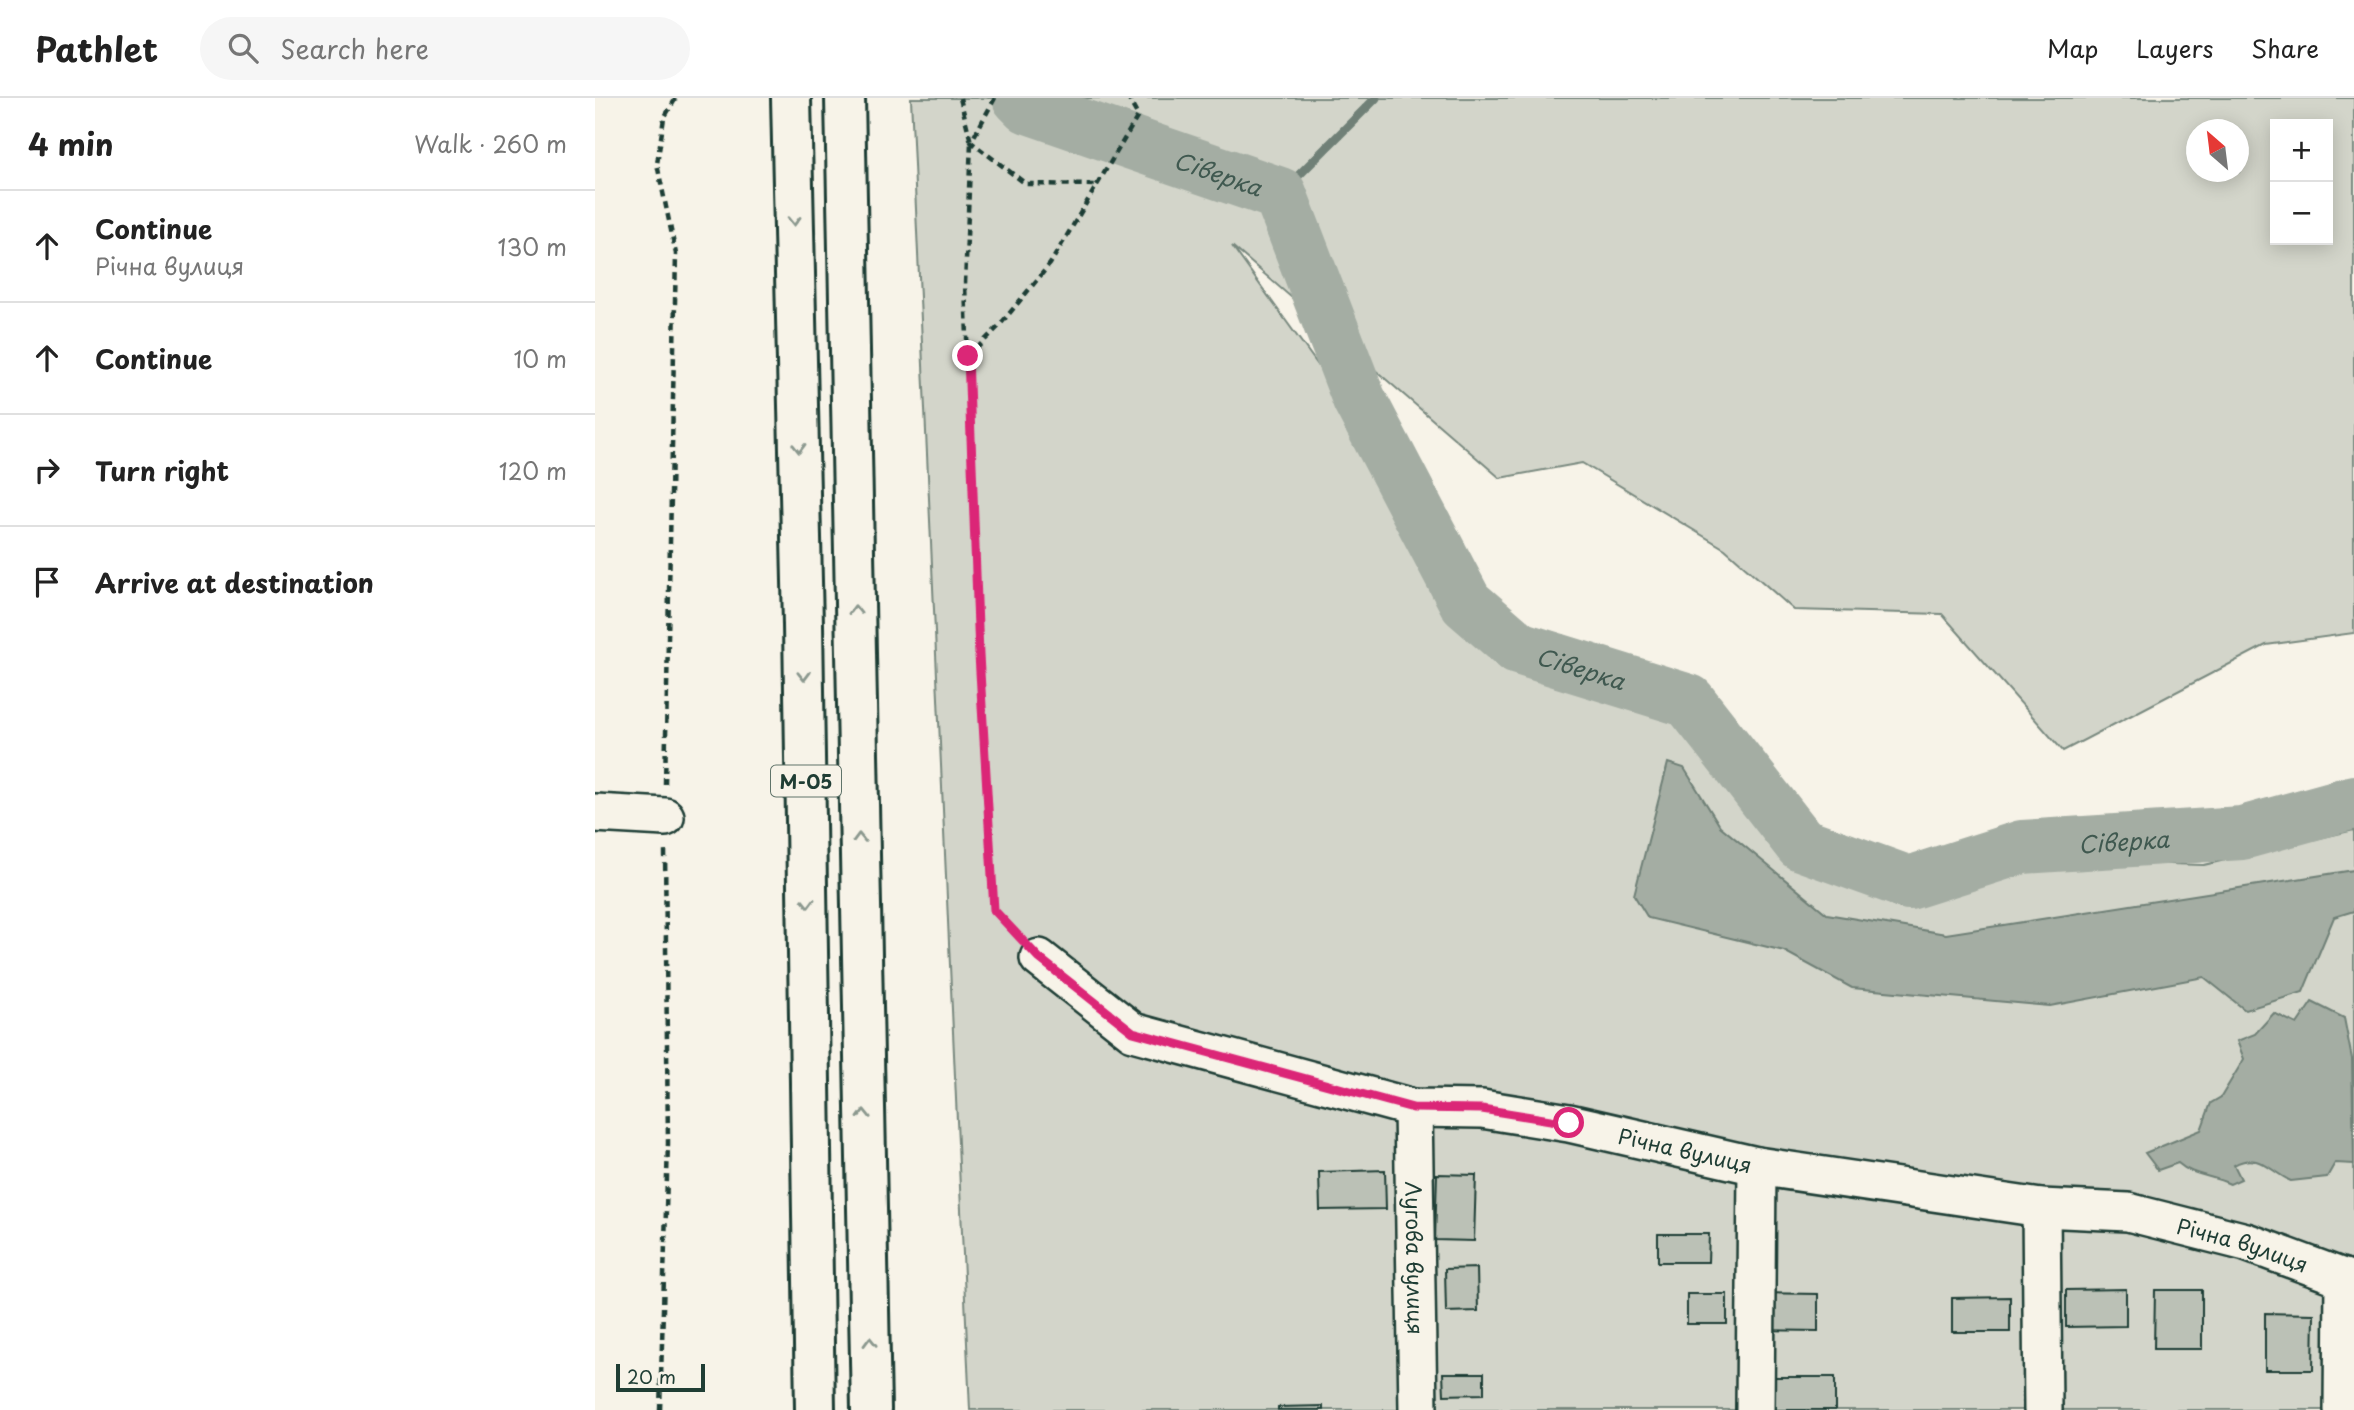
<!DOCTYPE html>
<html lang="en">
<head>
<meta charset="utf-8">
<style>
  body { margin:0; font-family:"Playpen Sans",sans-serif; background:#f6f6f6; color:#222 }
  .controls { position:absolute; right:21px; top:21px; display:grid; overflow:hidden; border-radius:0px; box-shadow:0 4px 18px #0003 }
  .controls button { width:63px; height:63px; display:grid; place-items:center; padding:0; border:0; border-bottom:2px solid #e0e0e0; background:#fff; color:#222; font:35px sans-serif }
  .compass { position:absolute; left:1591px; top:21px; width:63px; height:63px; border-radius:50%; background:#fff; box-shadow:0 4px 18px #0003; rotate:332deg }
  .scale { position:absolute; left:21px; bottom:18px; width:89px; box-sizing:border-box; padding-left:7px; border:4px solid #1f3d34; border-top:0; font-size:19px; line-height:24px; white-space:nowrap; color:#1f3d34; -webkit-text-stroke:5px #f7f3e8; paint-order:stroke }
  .stop { position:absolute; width:21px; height:21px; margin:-16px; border:5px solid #db2777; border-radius:50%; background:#fff }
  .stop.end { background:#db2777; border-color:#fff; box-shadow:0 2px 7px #0008 }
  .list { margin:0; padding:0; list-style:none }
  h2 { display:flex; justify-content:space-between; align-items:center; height:91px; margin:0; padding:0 28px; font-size:30px }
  h2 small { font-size:23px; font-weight:400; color:#767676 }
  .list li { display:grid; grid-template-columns:46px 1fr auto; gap:21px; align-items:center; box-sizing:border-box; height:112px; padding:0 28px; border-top:2px solid #e0e0e0 }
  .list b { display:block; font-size:26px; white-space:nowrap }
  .list p { margin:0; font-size:23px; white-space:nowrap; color:#767676 }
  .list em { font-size:23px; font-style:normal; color:#767676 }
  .icon { flex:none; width:38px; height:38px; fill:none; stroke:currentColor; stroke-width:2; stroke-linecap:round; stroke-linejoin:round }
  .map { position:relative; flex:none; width:1759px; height:1312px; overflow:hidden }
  header { display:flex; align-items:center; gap:42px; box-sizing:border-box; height:98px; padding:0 35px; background:#fff; border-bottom:2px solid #e0e0e0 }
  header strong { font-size:33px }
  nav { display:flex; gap:38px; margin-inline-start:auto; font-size:24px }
  .search { width:490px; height:63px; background:#f6f6f6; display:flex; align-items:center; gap:18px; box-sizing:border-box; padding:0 24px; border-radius:38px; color:#767676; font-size:26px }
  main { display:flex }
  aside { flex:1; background:#fff }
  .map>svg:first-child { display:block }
  .green { fill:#d3d5ca; stroke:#79897f; stroke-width:2; fill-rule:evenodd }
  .water { fill:#a4ada3; stroke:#6f8077; stroke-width:2 }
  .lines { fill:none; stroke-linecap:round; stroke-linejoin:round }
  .stream { stroke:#6f8077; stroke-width:9 }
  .river { stroke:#a4ada3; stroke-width:54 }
  .building { fill:#bbc1b6; stroke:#1f3d34; stroke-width:2 }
  .minor-casing { stroke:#1f3d34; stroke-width:42 }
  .highway-casing { stroke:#1f3d34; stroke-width:44 }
  .path { stroke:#1f3d34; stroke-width:4.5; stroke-dasharray:7 5; stroke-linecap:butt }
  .minor { stroke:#f7f3e8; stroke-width:37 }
  .highway { stroke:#f7f3e8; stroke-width:38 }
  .oneway { stroke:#8b988e }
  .route { stroke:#db2777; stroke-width:9 }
  .labels { text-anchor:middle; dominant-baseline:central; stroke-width:5; stroke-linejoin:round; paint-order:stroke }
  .shield { fill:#f7f3e8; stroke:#60746a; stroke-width:2 }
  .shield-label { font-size:19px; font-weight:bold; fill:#1f3d34 }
  .street-label { font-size:21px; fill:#1f3d34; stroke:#f7f3e8 }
  .water-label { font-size:23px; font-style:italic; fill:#405950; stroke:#f7f3e8 }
</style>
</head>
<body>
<header>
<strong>Pathlet</strong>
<div class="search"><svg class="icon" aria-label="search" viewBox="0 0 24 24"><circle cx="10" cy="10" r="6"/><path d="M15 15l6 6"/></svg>Search here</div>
<nav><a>Map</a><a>Layers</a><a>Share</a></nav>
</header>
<main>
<aside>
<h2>4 min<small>Walk · 260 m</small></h2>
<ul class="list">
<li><svg class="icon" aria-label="ahead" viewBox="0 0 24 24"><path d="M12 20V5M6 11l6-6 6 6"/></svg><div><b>Continue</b><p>Річна вулиця</p></div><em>130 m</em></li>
<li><svg class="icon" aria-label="ahead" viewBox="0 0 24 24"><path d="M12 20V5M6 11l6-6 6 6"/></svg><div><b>Continue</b></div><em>10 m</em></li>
<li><svg class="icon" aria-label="right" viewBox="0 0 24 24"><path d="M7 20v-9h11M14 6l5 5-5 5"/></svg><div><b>Turn right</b></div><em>120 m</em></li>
<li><svg class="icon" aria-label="arrive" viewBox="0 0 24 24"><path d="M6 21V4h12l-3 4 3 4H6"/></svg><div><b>Arrive at destination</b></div></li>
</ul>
</aside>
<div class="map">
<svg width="1759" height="1312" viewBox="0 0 1759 1312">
  <rect width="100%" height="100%" fill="#f7f3e8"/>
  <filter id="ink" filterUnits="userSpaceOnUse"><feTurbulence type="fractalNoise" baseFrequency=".0143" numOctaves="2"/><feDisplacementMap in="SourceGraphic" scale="14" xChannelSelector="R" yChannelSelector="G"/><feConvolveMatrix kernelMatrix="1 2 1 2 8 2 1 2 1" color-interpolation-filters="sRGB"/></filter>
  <g filter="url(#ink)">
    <path class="green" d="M 316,0 L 1759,0 L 1759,535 L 1671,547 L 1468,653 L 1347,516 L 1199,512 L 1130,451 L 987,365 L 905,380 L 637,148 L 725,270 L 842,492 L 911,561 L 1078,620 L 1199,763 L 1305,810 L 1471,763 L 1609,767 L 1759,732 L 1759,1312 L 375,1312 ZM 1680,26 L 1733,26 L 1733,142 L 1680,142 ZM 1602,32 L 1644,32 L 1644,74 L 1602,74 Z"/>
    <path class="water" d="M 1073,665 L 1089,670 L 1125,728 L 1232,816 L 1351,836 L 1759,772 L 1759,813 L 1739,819 L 1708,894 L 1650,912 L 1609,879 L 1455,908 L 1257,890 L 1189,853 L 1053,820 L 1039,797 Z
      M 1717,904 L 1749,920 L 1757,961 L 1759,1066 L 1740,1065 L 1732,1079 L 1696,1083 C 1674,1073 1664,1053 1639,1067 L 1646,1081 L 1635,1086 C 1617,1077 1597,1078 1583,1065 L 1563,1072 L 1550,1055 L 1606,1032 L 1616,1005 L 1626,999 L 1649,961 L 1642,943 L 1660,936 L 1679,915 L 1702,926 Z"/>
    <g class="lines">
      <path class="stream" d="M 685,96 L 781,0"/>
      <path class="river" id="s1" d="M 424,0 L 433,9 L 685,96 L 764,301 L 871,505 L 923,550 L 1094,603 L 1206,746 L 1314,785 L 1427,749 L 1647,735 L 1759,704"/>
    </g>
    <path class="building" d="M 790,1072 L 791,1111 L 725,1112 L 724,1074 Z
      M 842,1076 L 881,1077 L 879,1143 L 840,1142 Z
      M 1063,1136 L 1114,1136 L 1113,1164 L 1063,1164 Z
      M 882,1170 L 883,1213 L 851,1214 L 850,1171 Z
      M 1531,1191 L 1531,1228 L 1471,1229 L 1471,1192 Z
      M 1560,1192 L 1607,1192 L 1607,1251 L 1559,1251 Z
      M 1164,1195 L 1223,1196 L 1223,1233 L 1164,1232 Z
      M 1092,1196 L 1132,1196 L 1132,1226 L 1092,1226 Z
      M 1415,1199 L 1415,1234 L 1357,1234 L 1357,1200 Z
      M 1670,1215 L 1719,1216 L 1718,1272 L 1670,1272 Z
      M 848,1275 L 889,1275 L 889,1296 L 849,1297 Z
      M 1178,1279 L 1240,1279 L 1240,1312 L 1178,1312 Z
      M 728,1308 L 728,1312 L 683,1312 L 683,1309 Z"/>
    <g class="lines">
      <defs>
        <g id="minor">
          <path d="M 0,715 L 70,719"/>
          <path id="s2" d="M 444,860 L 538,934 L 818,1010 L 887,1011 L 974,1025 L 1162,1068 L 1446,1110 L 1533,1114 L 1651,1144 L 1759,1184"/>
          <path id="s3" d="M 818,1010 L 823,1312"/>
          <path d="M 1446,1110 L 1448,1312"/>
          <path d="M 1160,1312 L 1162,1068"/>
          <path d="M 1748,1312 L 1749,1180"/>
        </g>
        <path id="highway" d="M 196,0 L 208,527 L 220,1312
          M 250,0 L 276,1312"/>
      </defs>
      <use href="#minor" class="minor-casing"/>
      <use href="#highway" class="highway-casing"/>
      <path class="path" d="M 365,0 L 376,44 L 370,186 L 384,557 L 399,812 L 422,836
        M 400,0 L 376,44 L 431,86 L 502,87
        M 373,259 L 404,228 L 455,166 L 543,18 L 533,0
        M 70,686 L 81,156 L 62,66 L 69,20 L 81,0
        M 65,1312 L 73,1045 L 70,751"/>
      <use href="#minor" class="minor"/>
      <use href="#highway" class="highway"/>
    </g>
    <defs><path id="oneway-chevron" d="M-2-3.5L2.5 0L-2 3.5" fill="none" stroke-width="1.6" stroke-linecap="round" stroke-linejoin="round" transform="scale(1.75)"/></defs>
    <g class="oneway">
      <use href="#oneway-chevron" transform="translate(199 123) rotate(89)"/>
      <use href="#oneway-chevron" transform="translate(204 350) rotate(89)"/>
      <use href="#oneway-chevron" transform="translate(260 512) rotate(-91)"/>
      <use href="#oneway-chevron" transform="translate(209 578) rotate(89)"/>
      <use href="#oneway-chevron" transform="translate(264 740) rotate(-91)"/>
      <use href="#oneway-chevron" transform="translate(213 805) rotate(89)"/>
      <use href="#oneway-chevron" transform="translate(269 1016) rotate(-91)"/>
      <use href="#oneway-chevron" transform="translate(275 1244) rotate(-91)"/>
    </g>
  </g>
  <g class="lines" filter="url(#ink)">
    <path class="route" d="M 373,258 L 384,557 L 399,812 L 444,860 L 538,934 L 818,1010 L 887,1011 L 974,1025"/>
  </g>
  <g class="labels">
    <rect class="shield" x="176" y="667.5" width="70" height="31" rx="5"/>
    <g class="shield-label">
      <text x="211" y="683">М-05</text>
    </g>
    <g class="street-label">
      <text stroke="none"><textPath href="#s2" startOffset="686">Річна вулиця</textPath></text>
      <text stroke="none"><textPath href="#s2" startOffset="1253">Річна вулиця</textPath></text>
      <text stroke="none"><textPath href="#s3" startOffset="150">Лугова вулиця</textPath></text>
    </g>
    <g class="water-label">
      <text stroke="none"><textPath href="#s1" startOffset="214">Сіверка</textPath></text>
      <text stroke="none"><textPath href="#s1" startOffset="864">Сіверка</textPath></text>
      <text stroke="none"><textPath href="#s1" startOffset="1494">Сіверка</textPath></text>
    </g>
  </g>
</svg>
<div class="controls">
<button>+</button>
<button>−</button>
</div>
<svg class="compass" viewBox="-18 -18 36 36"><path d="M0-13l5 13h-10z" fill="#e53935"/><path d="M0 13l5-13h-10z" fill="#767676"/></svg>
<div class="scale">20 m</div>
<div class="stop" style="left:974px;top:1025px"></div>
<div class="stop end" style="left:373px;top:258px"></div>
</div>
</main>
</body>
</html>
